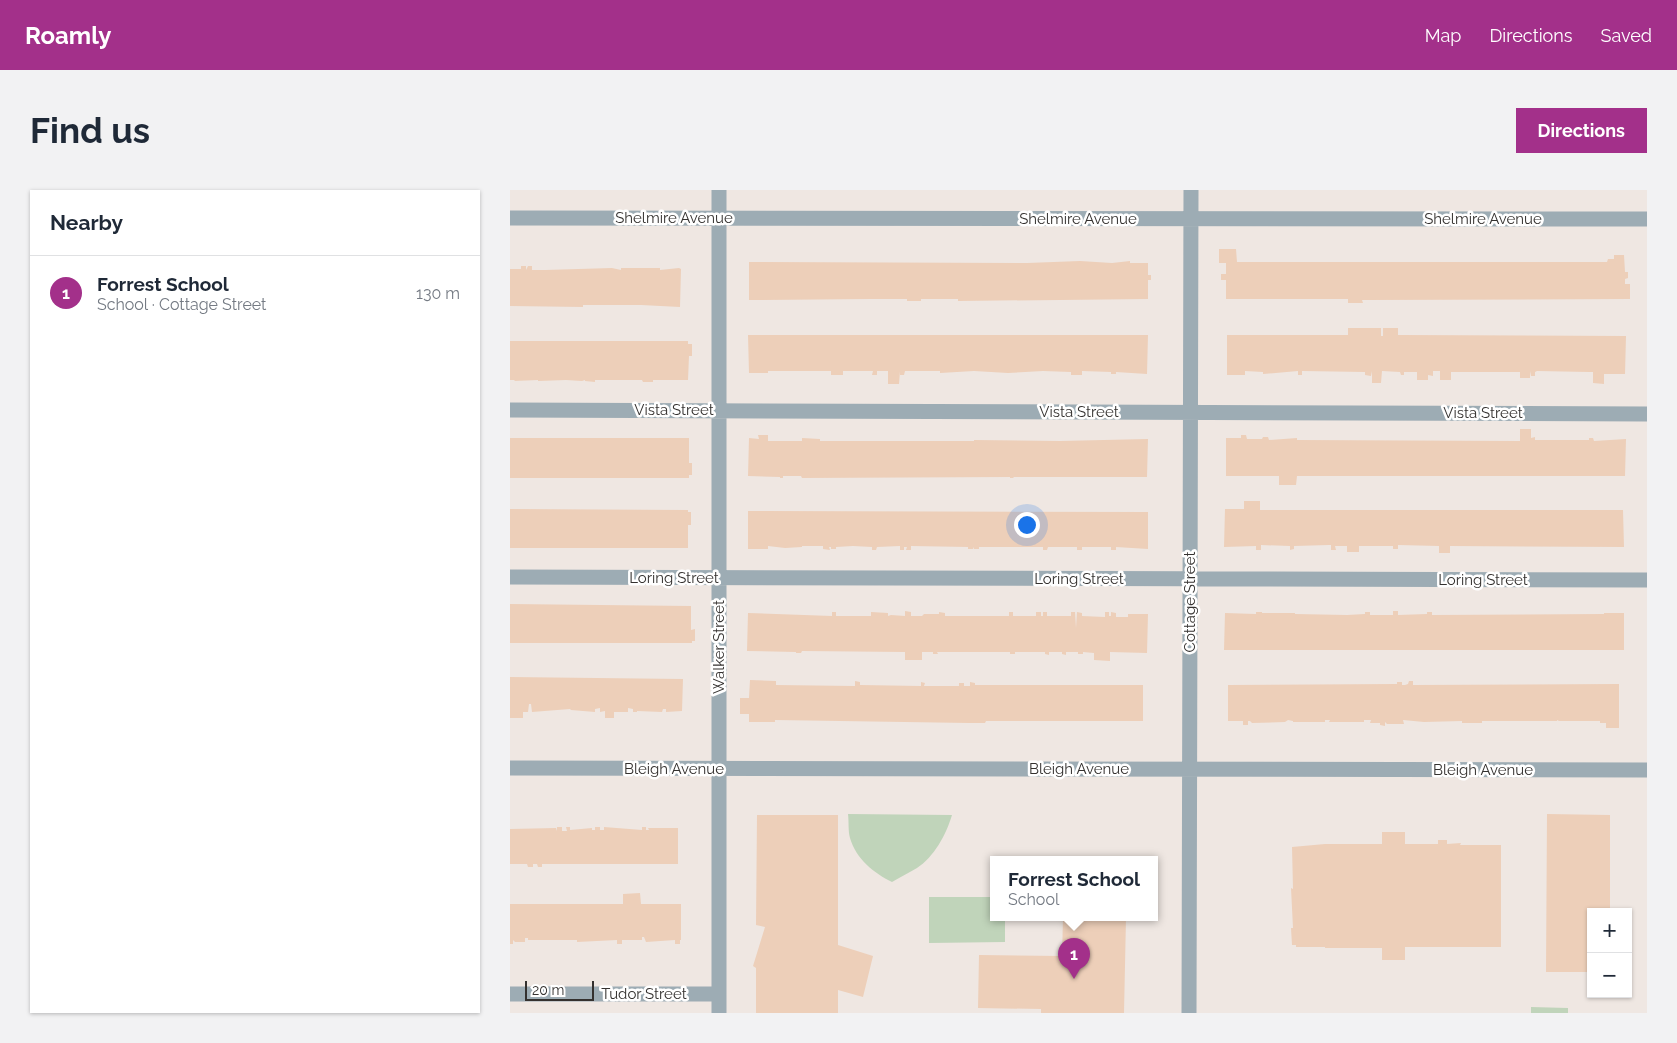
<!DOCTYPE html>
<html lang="en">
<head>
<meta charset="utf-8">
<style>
  body { margin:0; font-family:Raleway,sans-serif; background:#f2f2f3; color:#1f2937 }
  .controls { position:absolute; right:15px; bottom:15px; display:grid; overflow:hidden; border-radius:0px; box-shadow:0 1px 4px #0004 }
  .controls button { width:45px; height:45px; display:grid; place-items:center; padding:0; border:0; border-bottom:1px solid #e0e1e3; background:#fff; color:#1f2937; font:25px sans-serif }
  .scale { position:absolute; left:15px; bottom:12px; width:69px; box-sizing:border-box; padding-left:5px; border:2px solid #34312f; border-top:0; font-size:14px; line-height:18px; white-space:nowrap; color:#34312f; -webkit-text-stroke:4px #fff; paint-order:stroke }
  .you { position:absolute; left:516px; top:334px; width:18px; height:18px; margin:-12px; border:4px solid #fff; border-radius:50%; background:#1a73e8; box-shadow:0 0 0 8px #1a73e833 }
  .badge { display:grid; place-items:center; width:32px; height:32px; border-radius:50%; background:#a3308a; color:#fff; font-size:16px; font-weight:700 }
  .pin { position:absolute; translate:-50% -41px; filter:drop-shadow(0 1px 2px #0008) }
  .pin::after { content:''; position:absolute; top:26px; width:18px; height:15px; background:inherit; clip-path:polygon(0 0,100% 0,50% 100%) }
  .popup { position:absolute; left:480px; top:666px; width:168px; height:65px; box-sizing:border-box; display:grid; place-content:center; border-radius:0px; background:#fff; filter:drop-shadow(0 1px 4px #0005); font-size:16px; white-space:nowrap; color:#747a83 }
  .popup b { font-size:19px; color:#1f2937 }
  .popup::after { content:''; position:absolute; left:50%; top:100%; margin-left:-10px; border:10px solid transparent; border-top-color:#fff }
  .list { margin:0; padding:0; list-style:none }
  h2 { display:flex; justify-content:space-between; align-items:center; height:65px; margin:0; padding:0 20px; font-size:21px }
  h2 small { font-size:16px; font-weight:400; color:#747a83 }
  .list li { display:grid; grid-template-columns:32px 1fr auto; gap:15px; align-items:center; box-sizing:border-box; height:75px; padding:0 20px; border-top:1px solid #e0e1e3 }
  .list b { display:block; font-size:19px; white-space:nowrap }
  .list p { margin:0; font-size:16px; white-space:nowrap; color:#747a83 }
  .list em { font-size:16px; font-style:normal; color:#747a83 }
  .map { position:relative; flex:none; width:1137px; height:823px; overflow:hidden; border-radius:0px }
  header { display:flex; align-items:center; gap:30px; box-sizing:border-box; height:70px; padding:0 25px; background:#a3308a; color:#fff }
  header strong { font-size:24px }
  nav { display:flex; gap:28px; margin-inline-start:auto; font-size:18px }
  .intro { display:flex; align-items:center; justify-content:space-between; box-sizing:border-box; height:120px; padding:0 30px }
  h1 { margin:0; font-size:35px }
  .button { padding:12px 22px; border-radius:0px; background:#a3308a; color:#fff; font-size:18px; font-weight:700 }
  main { display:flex; gap:30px; padding:0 30px }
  aside { flex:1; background:#fff; border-radius:0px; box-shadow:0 1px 4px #0004 }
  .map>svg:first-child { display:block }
  .green { fill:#c0d4ba }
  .building { fill:#edcfb9 }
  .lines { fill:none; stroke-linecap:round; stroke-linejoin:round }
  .street { stroke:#9dacb4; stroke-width:15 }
  .labels { text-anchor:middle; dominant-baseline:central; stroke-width:5; stroke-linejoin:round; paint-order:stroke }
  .street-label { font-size:15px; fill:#34312f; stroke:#fff }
</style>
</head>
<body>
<header>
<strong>Roamly</strong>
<nav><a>Map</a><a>Directions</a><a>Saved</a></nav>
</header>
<div class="intro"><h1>Find us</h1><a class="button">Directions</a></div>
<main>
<aside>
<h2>Nearby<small></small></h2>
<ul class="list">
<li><span class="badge">1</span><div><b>Forrest School</b><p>School · Cottage Street</p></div><em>130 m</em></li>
</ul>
</aside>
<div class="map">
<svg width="1137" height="823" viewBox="0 0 1137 823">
  <rect width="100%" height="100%" fill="#efe7e2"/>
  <path class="green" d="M 338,624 L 442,625 C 436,645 424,667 407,678 C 399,683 390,687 382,692 C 364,683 346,669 340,648 C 338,641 339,632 338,624 Z
    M 419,707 L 484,707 L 484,728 L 495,728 L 495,752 L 419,753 Z
    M 1021,817 L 1058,818 L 1058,823 L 1021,823 Z"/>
  <path class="building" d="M 709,59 L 726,59 L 727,72 L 1097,72 L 1098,69 L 1104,69 L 1104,65 L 1114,65 L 1115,82 L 1118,82 L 1118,88 L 1115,89 L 1115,94 L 1120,94 L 1120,109 L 855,110 L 852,110 L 853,113 L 838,113 L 838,109 L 716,109 L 716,90 L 711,90 L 711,84 L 716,84 L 716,73 L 709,73 Z
    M 570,71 L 602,73 L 620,71 L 620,73 L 638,73 L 638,85 L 641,85 L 641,90 L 638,90 L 638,109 L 448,111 L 448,109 L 411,109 L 411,111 L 397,111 L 397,109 L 360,109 L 239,110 L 239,72 L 517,73 Z
    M 11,76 L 16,76 L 16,80 L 18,76 L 22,76 L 22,80 L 35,80 L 102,78 L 111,80 L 111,78 L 150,78 L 150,80 L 169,78 L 171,79 L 170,117 L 131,115 L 73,115 L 73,117 L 0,116 L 0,79 L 11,79 Z
    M 838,138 L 871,138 L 871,146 L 873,146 L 873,138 L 888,138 L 888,145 L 890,145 L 1116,146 L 1115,184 L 1094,184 L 1094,194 L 1083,193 L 1083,182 L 1079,182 L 1027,181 L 1025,182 L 1025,186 L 1021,186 L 1020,181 L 1020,188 L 1010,188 L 1010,182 L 941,182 L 941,190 L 930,190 L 930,181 L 923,181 L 923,186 L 918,185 L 918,190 L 907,190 L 907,182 L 894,182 L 894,185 L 891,185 L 890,182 L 872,181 L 871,193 L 862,193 L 862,181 L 861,186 L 855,185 L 855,182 L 792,181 L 792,185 L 788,185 L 788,181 L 753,184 L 753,182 L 735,181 L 735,185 L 717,185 L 717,145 L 838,145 Z
    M 238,145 L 638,145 L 637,184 L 606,182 L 606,184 L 601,184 L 601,182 L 572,181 L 572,185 L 561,185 L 561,182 L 533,181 L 498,183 L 464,181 L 430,183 L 430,181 L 395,181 L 394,185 L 390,185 L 390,181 L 389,194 L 378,194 L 378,181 L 367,181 L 367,185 L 362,185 L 363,181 L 333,181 L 333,185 L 321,185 L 321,181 L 258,181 L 258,183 L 239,183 Z
    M 0,151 L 178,151 L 178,154 L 182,154 L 182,166 L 179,166 L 178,190 L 143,190 L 143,192 L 133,192 L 132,190 L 85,190 L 85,192 L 75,191 L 75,190 L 72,191 L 56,190 L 28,191 L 28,190 L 4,191 L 5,190 L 0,190 Z
    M 1010,239 L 1021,239 L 1021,248 L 1025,247 L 1025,250 L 1079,250 L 1079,248 L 1083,248 L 1084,251 L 1116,249 L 1115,286 L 787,286 L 786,295 L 769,295 L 769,286 L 716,286 L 716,248 L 731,248 L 731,245 L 736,245 L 737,249 L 752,249 L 753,247 L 758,247 L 759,250 L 787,248 L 787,250 L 1010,251 Z
    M 248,245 L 258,245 L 258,251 L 292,251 L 292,248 L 310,249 L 310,251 L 464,251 L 464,250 L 550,251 L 638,249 L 637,287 L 503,287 L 504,288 L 500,288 L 500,287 L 292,288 L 291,286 L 273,286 L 273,288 L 270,288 L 270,287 L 238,286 L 239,248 L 249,249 Z
    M 0,248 L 179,248 L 179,273 L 182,273 L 182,285 L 179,285 L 179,288 L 0,288 Z
    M 734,311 L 750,311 L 750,320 L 1113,320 L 1114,357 L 940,356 L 940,363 L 929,363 L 929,356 L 888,355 L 888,359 L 883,359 L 883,356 L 849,356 L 849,362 L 837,362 L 837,356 L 825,356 L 826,360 L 821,360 L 821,355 L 819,355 L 784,356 L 784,359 L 780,360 L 780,356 L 751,355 L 751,360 L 746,360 L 746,356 L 714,357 L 715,319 L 734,319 Z
    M 0,319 L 178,320 L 178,322 L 181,322 L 181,335 L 178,335 L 178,358 L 0,358 Z
    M 238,321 L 638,322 L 638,359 L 606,357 L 606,360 L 601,360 L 601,357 L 572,357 L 572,360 L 567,360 L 567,357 L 538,357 L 537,360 L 533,360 L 533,357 L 469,357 L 469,359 L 464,359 L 464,357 L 463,359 L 458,359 L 458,357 L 401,356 L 401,360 L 396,360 L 397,357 L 394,357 L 394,360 L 390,360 L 390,356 L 367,357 L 366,360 L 362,360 L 362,357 L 343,356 L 326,357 L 326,359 L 321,359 L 321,357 L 319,357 L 320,360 L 313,359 L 313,356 L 292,356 L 292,357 L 275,358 L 258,356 L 258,359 L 238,359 Z
    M 0,414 L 181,416 L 181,440 L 185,439 L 185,451 L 182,451 L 182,453 L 0,453 Z
    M 395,421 L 401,422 L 401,426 L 412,426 L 414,424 L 429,424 L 429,422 L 435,423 L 435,426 L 499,426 L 499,422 L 503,422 L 503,426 L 526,426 L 526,422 L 531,422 L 531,426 L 533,426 L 533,422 L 537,422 L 537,426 L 561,426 L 561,422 L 565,422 L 566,438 L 567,422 L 572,423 L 572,426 L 595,427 L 595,422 L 599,422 L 599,426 L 601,426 L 601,422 L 606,423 L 606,427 L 618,427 L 618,424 L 638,424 L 637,463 L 600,462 L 600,471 L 584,470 L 584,463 L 573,462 L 573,464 L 568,464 L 568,462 L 556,462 L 556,465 L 552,464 L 552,462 L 539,462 L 539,465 L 535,464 L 535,462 L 505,462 L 505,464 L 500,464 L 500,462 L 427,462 L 428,464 L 423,464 L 423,462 L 412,462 L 412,470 L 395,470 L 395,462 L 292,461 L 291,463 L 286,463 L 286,462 L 237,461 L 238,423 L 322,426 L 322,422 L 326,422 L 326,426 L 361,426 L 361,422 L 378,423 L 378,426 L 381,425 L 395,426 Z
    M 883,421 L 888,421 L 888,425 L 917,424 L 917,422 L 922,422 L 922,425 L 1094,424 L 1094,423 L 1114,423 L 1114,460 L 714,460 L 715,423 L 746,424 L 746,422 L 752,422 L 752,423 L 785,423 L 785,424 L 837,425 L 855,424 L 855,422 L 860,422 L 860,425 L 883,425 Z
    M 0,487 L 173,489 L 172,521 L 156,522 L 156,519 L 153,519 L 152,522 L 127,521 L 127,522 L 123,522 L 123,519 L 118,518 L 118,522 L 104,522 L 104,528 L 95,528 L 95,521 L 90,522 L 90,518 L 85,519 L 85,522 L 61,520 L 60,519 L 22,522 L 21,514 L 19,514 L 18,522 L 13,522 L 13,528 L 0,528 Z
    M 240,490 L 266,491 L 266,495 L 345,496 L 345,491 L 350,492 L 350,495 L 411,496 L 411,492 L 415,493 L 414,496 L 449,496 L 449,493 L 454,493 L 454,496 L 460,496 L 460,492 L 465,493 L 465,495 L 633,495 L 633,531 L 476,531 L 475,533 L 459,533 L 265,530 L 265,532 L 239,532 L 239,524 L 230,524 L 230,508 L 239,508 Z
    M 899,491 L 903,491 L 903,495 L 1109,494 L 1109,538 L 1096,538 L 1096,533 L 1090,533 L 1090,531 L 1049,531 L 1047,530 L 1047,531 L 972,531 L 972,533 L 952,533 L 952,531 L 914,532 L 893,530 L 894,534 L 877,534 L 875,532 L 875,536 L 870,535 L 870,533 L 860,533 L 861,530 L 854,530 L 854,532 L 819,532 L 820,530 L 815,530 L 815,532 L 783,532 L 783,531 L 778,530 L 775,532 L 742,533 L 740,531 L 738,531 L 738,535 L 733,535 L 733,531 L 718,531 L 718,495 L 887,494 L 887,492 L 892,492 L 892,495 L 895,495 L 898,494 Z
    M 1037,624 L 1100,625 L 1100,722 L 1081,722 L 1081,782 L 1036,782 Z
    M 247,625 L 328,625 L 328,755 L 363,766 L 353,807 L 328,800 L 328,823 L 246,823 L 246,778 L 243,776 L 255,737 L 246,735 Z
    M 47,637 L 52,637 L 52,641 L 57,641 L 56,637 L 60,637 L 60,640 L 82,638 L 82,640 L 85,640 L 85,637 L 90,637 L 90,640 L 94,640 L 94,637 L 132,640 L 132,637 L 136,637 L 136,640 L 139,640 L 138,638 L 168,638 L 168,674 L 32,674 L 32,677 L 28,677 L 27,674 L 23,674 L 23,677 L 18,677 L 17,674 L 0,674 L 0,639 L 46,638 L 47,641 Z
    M 872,642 L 895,642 L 895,654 L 928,654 L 928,650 L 937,650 L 937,654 L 951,653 L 950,655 L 991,655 L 991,757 L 895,757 L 895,770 L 872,770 L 872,758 L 815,758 L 815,757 L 786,757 L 786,755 L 782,755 L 781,738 L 783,738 L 781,698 L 783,699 L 782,657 L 815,654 L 872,654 Z
    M 130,703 L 131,714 L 171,714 L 171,750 L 170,750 L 170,754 L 165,754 L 165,750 L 136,752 L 134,747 L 132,747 L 132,750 L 112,750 L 112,754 L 107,754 L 107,750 L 67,752 L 67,750 L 18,750 L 18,748 L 15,748 L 15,752 L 5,752 L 3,750 L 3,754 L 0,754 L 0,714 L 113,714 L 113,704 Z
    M 553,728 L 616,728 L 614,823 L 531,823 L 531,819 L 468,818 L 469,765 L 552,766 Z"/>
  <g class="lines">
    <path class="street" d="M 0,28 L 1137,29
      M 0,220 L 1137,224
      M 0,387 L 1137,390
      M 0,578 L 1137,580
      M 0,804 L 209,804
      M 209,823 L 209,0
      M 679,823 L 681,0"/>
  </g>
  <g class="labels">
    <g class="street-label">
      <text x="164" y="28">Shelmire Avenue</text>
      <text x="568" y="29">Shelmire Avenue</text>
      <text x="973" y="29">Shelmire Avenue</text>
      <text x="164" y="220">Vista Street</text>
      <text x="569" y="222">Vista Street</text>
      <text x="973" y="223">Vista Street</text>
      <text x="164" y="388">Loring Street</text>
      <text x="569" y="389">Loring Street</text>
      <text x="973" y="390">Loring Street</text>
      <text transform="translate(680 412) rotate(-90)">Cottage Street</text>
      <text transform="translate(209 457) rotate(-90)">Walker Street</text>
      <text x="164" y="579">Bleigh Avenue</text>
      <text x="569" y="579">Bleigh Avenue</text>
      <text x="973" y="580">Bleigh Avenue</text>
      <text x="134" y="804">Tudor Street</text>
    </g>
  </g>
</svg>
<div class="controls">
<button>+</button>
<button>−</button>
</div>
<div class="scale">20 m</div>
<div class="you"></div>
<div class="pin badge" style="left:564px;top:789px">1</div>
<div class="popup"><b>Forrest School</b>School</div>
</div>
</main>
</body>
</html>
